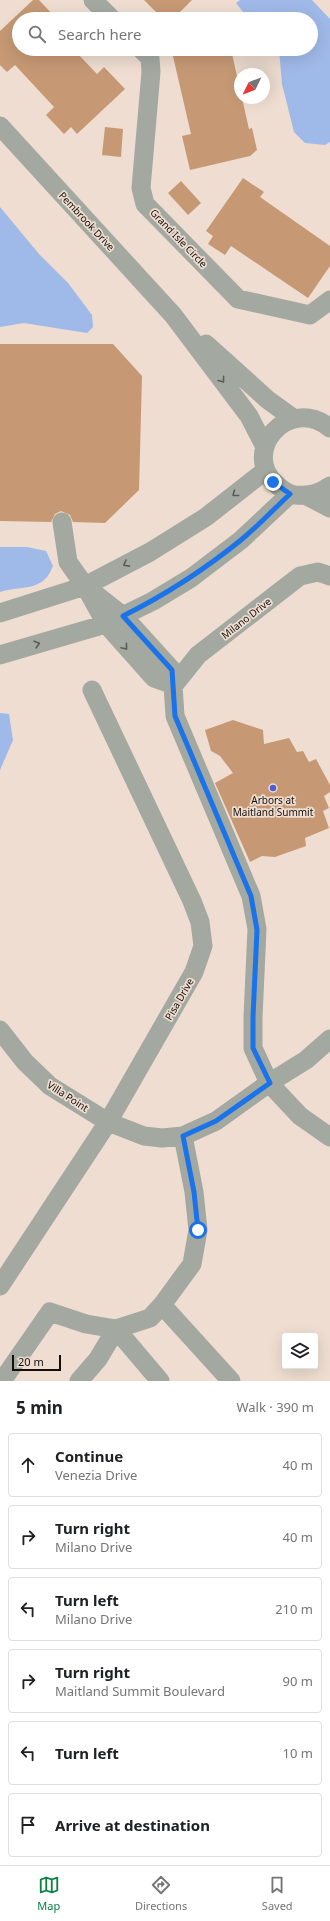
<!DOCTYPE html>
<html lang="en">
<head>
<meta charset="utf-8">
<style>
  body { margin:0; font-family:"Noto Sans",sans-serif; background:#f6f6f6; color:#202124 }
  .controls { position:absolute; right:12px; bottom:12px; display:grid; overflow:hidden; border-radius:4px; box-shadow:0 4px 16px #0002 }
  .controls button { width:36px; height:36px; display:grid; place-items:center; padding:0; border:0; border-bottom:1px solid #e0e0e0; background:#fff; color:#202124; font:20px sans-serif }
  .compass { position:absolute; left:234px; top:68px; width:36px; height:36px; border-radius:50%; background:#fff; box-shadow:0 4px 16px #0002; rotate:227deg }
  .scale { position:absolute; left:12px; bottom:10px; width:49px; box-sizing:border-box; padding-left:4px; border:2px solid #150f0b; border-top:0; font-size:11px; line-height:14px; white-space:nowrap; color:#150f0b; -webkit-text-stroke:3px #eeddd0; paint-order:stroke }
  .stop { position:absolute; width:12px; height:12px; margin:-9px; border:3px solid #1a73e8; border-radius:50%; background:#fff }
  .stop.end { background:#1a73e8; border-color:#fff; box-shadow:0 1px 4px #0008 }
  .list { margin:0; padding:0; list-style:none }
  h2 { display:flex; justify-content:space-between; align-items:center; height:52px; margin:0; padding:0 16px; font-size:17px }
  h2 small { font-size:13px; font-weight:400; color:#757577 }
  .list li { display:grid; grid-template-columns:26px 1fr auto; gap:12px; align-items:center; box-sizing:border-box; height:64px; margin:0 8px 8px; padding:0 8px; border:1px solid #e0e0e0; border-radius:4px }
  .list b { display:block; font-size:15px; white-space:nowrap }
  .list p { margin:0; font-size:13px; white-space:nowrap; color:#757577 }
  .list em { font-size:13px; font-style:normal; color:#757577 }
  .icon { flex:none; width:22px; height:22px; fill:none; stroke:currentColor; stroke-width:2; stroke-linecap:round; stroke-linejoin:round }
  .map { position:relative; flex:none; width:330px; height:1381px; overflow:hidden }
  .search { position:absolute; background:#fff; box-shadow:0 4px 16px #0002; left:12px; right:12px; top:12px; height:44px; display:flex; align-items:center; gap:10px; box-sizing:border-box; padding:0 14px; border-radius:22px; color:#757577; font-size:15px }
  .sheet { height:484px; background:#fff }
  nav { display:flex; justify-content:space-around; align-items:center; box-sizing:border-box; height:56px; border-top:1px solid #e0e0e0; background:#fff; font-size:11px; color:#757577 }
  nav a { display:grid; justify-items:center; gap:2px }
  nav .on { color:#0b8043 }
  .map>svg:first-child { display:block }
  .water { fill:#9fb9e8 }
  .building { fill:#c69974 }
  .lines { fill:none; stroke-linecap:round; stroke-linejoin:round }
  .minor { stroke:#a3a8a1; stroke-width:19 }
  .oneway { stroke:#5c5c56 }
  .route { stroke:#1a73e8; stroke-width:5 }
  .poi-dot { fill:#4e5dd3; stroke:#eeddd0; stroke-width:1.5 }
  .labels { text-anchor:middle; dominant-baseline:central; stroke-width:3.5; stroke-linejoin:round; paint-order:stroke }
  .street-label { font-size:10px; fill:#150f0b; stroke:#eeddd0 }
  .poi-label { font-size:10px; fill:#150f0b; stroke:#eeddd0 }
</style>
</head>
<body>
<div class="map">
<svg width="330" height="1381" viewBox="0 0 330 1381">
  <rect width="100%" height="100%" fill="#eeddd0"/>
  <path class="water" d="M 240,0 L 312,0 L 330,19 L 330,142 L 325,145 L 305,143 L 294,132 L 282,84 L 279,49 L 311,49 L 311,19 L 263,19 L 259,15 L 243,12 L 236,3 Z
    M 0,207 L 39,254 L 68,283 L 92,315 L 93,327 L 87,333 L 24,323 L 0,327 Z
    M 0,547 L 27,547 L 46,551 L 53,566 C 51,570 49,576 45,579 C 35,590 13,587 0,592 Z
    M 0,713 L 9,714 L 13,740 L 0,770 Z"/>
  <path class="building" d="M 33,0 L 39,0 L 57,19 L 19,19 L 19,49 L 70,49 L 76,56 L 78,54 L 97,74 L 104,67 L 125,89 L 77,134 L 71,127 L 64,134 L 46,115 L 54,107 L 15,65 L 7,72 L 0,65 L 0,31 Z
    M 144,0 L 192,0 L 173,19 L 163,19 Z
    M 175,49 L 231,49 L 240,90 L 240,98 L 242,98 L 249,129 L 252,128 L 257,150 L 250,156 L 190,170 L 182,136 L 191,134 L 172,52 L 176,51 Z
    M 105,127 L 123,129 L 121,157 L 102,155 Z
    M 243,178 L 264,192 L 260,197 L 330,246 L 330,266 L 308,298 L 231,246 L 225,255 L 208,244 L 213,236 L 206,231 Z
    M 181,181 L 201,203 L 188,215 L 168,193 Z
    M 0,344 L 113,344 L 142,376 L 139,490 L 105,523 L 73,522 L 70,515 L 61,511 L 55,514 L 51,522 L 0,521 Z
    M 233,720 L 263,730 L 264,744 L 289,738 L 297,752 L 303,751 L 309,762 L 316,759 L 330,785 L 330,792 L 324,796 L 329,808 L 323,811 L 329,828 L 305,838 L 306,846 L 275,857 L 262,856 L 250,862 L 215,783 L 233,773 L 220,756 L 211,751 L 205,730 Z"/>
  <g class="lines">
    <path class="minor" d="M 93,0 L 112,19
      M 141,49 L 150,58 L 151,72 L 141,188 L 145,204 L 238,299 L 310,315 L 330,300
      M 0,126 L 173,315 L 249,416 L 265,447
      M 206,344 L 268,400 L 293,418
      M 330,428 C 288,394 239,453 277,485 C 283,490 287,494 295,495 C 309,496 319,494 330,486
      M 307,496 L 330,508
      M 62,522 L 68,562 L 85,586 L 106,624 L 154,678 L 174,685
      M 85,586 L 123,616 L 172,670 L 175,716 L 251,896 L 257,929 L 253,1017 L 253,1048 L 269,1083 L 300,1116 L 330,1137
      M 0,613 L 85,586 L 150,552 L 206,517 L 266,470
      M 0,655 L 106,624 L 153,601 L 191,578 L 241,540 L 290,494
      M 174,685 L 198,655 L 300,576 L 318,572 L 330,576
      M 0,1030 L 25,1062 L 50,1086 L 108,1122 L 144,1136 L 162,1138 L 183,1136 L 216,1121 L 269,1083 L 306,1060 L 330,1039
      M 0,1286 L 108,1122 L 194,972 L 203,946 L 200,922 L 192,901 L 92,690
      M 162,1305 L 231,1381
      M 116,1329 L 160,1381
      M 2,1381 L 50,1312 L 86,1324 L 116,1329 L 150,1318 L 162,1305 L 192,1264 L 198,1230 L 194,1192 L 183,1136
      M 79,1381 L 98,1359 L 116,1329"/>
  </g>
  <defs><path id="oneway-chevron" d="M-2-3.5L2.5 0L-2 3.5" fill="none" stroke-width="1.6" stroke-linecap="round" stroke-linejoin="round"/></defs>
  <g class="oneway">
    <use href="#oneway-chevron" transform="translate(222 380) rotate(53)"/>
    <use href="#oneway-chevron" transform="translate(235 494) rotate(142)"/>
    <use href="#oneway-chevron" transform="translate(126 564) rotate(152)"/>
    <use href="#oneway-chevron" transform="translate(37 644) rotate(-16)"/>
    <use href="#oneway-chevron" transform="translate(125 647) rotate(50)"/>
  </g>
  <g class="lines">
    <path class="route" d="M 198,1230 L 194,1192 L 183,1136 L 216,1121 L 270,1083 L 253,1048 L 253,1017 L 257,930 L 251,896 L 175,716 L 172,670 L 123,616 C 165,595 204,570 241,540 C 258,526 274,509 290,494 L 273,482"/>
  </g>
  <circle class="poi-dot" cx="273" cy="788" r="4"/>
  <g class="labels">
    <g class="street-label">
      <text transform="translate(87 221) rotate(47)">Pembrook Drive</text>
      <text transform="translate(179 238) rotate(46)">Grand Isle Circle</text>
      <text transform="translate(246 618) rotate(-38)">Milano Drive</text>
      <text transform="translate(179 999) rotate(-60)">Pisa Drive</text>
      <text transform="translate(68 1096) rotate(33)">Villa Point</text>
    </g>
    <g class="poi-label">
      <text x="273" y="800">Arbors at<tspan x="273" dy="12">Maitland Summit</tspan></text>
    </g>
  </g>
</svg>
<div class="controls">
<button><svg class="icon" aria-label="layers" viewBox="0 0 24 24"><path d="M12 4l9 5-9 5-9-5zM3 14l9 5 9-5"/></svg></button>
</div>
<svg class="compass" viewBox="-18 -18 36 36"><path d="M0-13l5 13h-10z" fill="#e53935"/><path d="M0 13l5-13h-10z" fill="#757577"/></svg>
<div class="scale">20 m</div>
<div class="stop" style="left:198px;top:1230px"></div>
<div class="stop end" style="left:273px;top:482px"></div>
<div class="search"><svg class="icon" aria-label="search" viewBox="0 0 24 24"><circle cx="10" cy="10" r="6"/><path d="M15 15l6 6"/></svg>Search here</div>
</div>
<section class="sheet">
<h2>5 min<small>Walk · 390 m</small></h2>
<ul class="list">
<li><svg class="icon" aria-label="ahead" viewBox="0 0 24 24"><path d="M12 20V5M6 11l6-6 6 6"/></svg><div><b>Continue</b><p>Venezia Drive</p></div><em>40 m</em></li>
<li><svg class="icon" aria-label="right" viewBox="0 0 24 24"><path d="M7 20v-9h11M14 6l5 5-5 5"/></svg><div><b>Turn right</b><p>Milano Drive</p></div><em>40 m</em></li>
<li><svg class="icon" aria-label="left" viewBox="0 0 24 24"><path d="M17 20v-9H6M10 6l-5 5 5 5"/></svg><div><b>Turn left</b><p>Milano Drive</p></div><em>210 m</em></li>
<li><svg class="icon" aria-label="right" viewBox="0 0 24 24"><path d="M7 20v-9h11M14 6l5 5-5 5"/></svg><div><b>Turn right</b><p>Maitland Summit Boulevard</p></div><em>90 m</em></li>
<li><svg class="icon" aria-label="left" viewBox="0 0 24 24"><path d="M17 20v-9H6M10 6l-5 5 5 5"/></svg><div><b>Turn left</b></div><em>10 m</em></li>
<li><svg class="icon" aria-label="arrive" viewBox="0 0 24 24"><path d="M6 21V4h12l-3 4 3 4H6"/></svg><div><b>Arrive at destination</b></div></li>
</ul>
</section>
<nav>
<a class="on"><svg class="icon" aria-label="map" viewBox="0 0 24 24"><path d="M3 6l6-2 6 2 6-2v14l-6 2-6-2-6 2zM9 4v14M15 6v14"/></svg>Map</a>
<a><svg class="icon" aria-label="directions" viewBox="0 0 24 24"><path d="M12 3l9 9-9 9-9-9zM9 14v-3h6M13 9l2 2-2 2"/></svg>Directions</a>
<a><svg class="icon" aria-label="saved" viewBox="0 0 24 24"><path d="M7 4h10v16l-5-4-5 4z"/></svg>Saved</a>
</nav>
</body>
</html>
